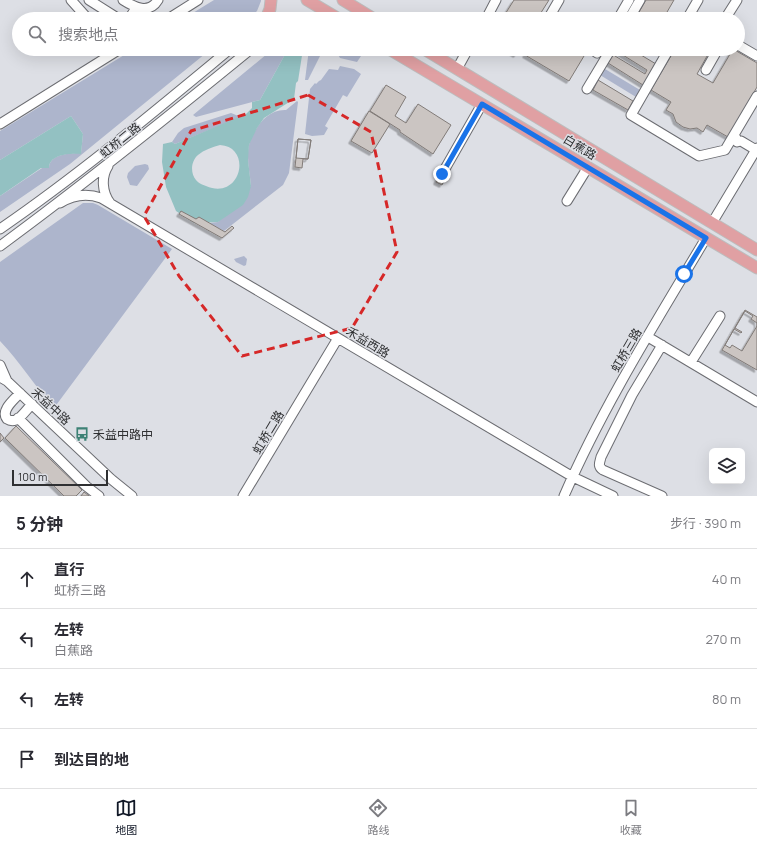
<!DOCTYPE html>
<html lang="zh">
<head>
<meta charset="utf-8">
<style>
  body { margin:0; font-family:Manrope,"Noto Sans SC",sans-serif; background:#f2f2f3; color:#2b2b33 }
  .controls { position:absolute; right:12px; bottom:12px; display:grid; overflow:hidden; border-radius:6px; box-shadow:0 4px 16px #0002 }
  .controls button { width:36px; height:36px; display:grid; place-items:center; padding:0; border:0; border-bottom:1px solid #e1e1e2; background:#fff; color:#2b2b33; font:20px sans-serif }
  .scale { position:absolute; left:12px; bottom:10px; width:96px; box-sizing:border-box; padding-left:4px; border:2px solid #2f3032; border-top:0; font-size:11px; line-height:14px; white-space:nowrap; color:#2f3032; -webkit-text-stroke:3px #dddfe5; paint-order:stroke }
  .stop { position:absolute; width:12px; height:12px; margin:-9px; border:3px solid #1a73e8; border-radius:50%; background:#fff }
  .stop.end { background:#1a73e8; border-color:#fff; box-shadow:0 1px 4px #0008 }
  .list { margin:0; padding:0; list-style:none }
  h2 { display:flex; justify-content:space-between; align-items:center; height:52px; margin:0; padding:0 16px; font-size:17px }
  h2 small { font-size:13px; font-weight:400; color:#7c7c81 }
  .list li { display:grid; grid-template-columns:26px 1fr auto; gap:12px; align-items:center; box-sizing:border-box; height:60px; padding:0 16px; border-top:1px solid #e1e1e2 }
  .list b { display:block; font-size:15px; white-space:nowrap }
  .list p { margin:0; font-size:13px; white-space:nowrap; color:#7c7c81 }
  .list em { font-size:13px; font-style:normal; color:#7c7c81 }
  .icon { flex:none; width:22px; height:22px; fill:none; stroke:currentColor; stroke-width:2; stroke-linecap:round; stroke-linejoin:round }
  .map { position:relative; flex:none; width:757px; height:496px; overflow:hidden }
  .search { position:absolute; background:#fff; box-shadow:0 4px 16px #0002; left:12px; right:12px; top:12px; height:44px; display:flex; align-items:center; gap:10px; box-sizing:border-box; padding:0 14px; border-radius:22px; color:#7c7c81; font-size:15px }
  .sheet { height:292px; background:#fff }
  nav { display:flex; justify-content:space-around; align-items:center; box-sizing:border-box; height:56px; border-top:1px solid #e1e1e2; background:#fff; font-size:11px; color:#7c7c81 }
  nav a { display:grid; justify-items:center; gap:2px }
  nav .on { color:#111827 }
  .map>svg:first-child { display:block }
  .green { fill:#adb5cc }
  .water { fill:#93c1c2; fill-rule:evenodd }
  .building { fill:#cbc5c2; stroke:#817b78; fill-rule:evenodd; filter:url(#shadow) }
  .lines { fill:none; stroke-linecap:round; stroke-linejoin:round }
  .minor-casing { stroke:#6c6d72; stroke-width:11 }
  .major-casing { stroke:#bcbdbd; stroke-width:13 }
  .minor { stroke:#fff; stroke-width:9 }
  .major { stroke:#e0a0a3; stroke-width:11 }
  .route { stroke:#1a73e8; stroke-width:5 }
  .marked { fill:none; stroke:#d62828; stroke-width:3; stroke-dasharray:8 5; stroke-linejoin:round }
  .labels { text-anchor:middle; dominant-baseline:central; stroke-width:3; stroke-linejoin:round; paint-order:stroke }
  .street-label { font-size:12px; fill:#2f3032; stroke:#dddfe5 }
  .poi-label { font-size:12px; fill:#2f3032; stroke:#dddfe5; text-anchor:start }
</style>
</head>
<body>
<div class="map">
<svg width="757" height="496" viewBox="0 0 757 496">
  <defs>
    <filter id="shadow"><feDropShadow dx="-2.5" dy="2.5" stdDeviation="0" flood-color="#0004"/></filter>
  </defs>
  <rect width="100%" height="100%" fill="#dddfe5"/>
  <path class="green" d="M 214,0 L 261,0 L 261,1 L 257,11 L 248,19 L 183,19 Z
    M 134,49 L 211,49 L 70,164 L 0,212 L 0,196 L 42,168 L 49,168 C 49,154 71,153 81,153 L 83,134 L 71,116 L 0,160 L 0,131 Z
    M 273,49 L 288,49 L 260,100 L 196,117 L 193,115 Z
    M 309,49 L 321,54 L 308,80 L 305,80 Z
    M 338,49 L 351,49 L 361,56 L 357,62 L 340,58 L 336,51 Z
    M 340,66 L 354,69 L 361,74 L 347,97 L 343,95 L 325,126 L 328,128 L 324,135 L 312,136 L 305,134 L 310,89 L 315,83 L 316,84 L 319,81 L 321,80 L 329,69 L 338,70 Z
    M 605,69 L 640,90 L 636,97 L 600,75 Z
    M 297,101 L 298,102 L 289,173 L 283,185 L 224,231 L 209,223 L 218,222 L 251,186 C 250,173 246,158 249,145 C 254,128 267,109 286,110 Z
    M 231,113 L 241,117 L 175,144 L 172,142 L 178,133 L 184,128 Z
    M 145,164 L 148,165 L 149,169 L 137,186 L 130,185 L 127,177 L 128,173 L 135,166 Z
    M 83,203 L 93,203 L 98,205 L 172,249 L 54,408 C 35,386 20,362 0,341 L 0,262 Z
    M 244,256 L 247,259 L 246,265 L 244,266 L 236,262 L 234,259 Z"/>
  <path class="water" d="M 288,49 L 303,49 L 298,81 L 296,83 L 294,99 L 264,118 L 257,128 L 249,145 L 248,160 L 251,186 L 248,197 L 243,205 L 218,222 L 194,223 L 176,211 L 166,187 L 162,162 L 163,144 L 172,142 L 175,144 L 246,114 L 252,108 L 252,102 L 260,100 ZM 220,145 C 253,147 241,201 206,186 C 203,185 198,183 196,180 C 190,173 191,161 198,155 C 204,150 212,147 220,145 Z
    M 71,116 L 83,134 L 81,154 C 71,153 49,154 49,168 L 41,168 L 0,196 L 0,160 Z"/>
  <path class="building" d="M 514,0 L 549,0 L 537,19 L 502,19 Z
    M 646,0 L 674,0 L 663,19 L 635,19 Z
    M 506,49 L 520,49 L 516,55 Z
    M 529,49 L 582,49 L 587,51 L 569,81 L 525,55 Z
    M 616,49 L 645,49 L 641,55 L 656,64 L 643,85 L 608,63 ZM 618,52 L 647,70 L 645,74 L 615,56 Z
    M 675,49 L 711,49 L 697,74 L 713,83 L 733,49 L 757,63 L 757,87 L 728,137 L 707,125 L 703,132 L 697,128 L 690,129 L 683,127 L 676,122 L 673,114 L 666,110 L 671,102 L 651,90 Z
    M 598,80 L 633,101 L 628,110 L 593,90 Z
    M 386,85 L 406,97 L 395,116 L 406,123 L 418,104 L 451,125 L 433,154 L 400,132 L 400,130 L 370,111 Z
    M 369,111 L 390,124 L 372,153 L 351,141 Z
    M 298,139 L 311,140 L 308,159 L 303,159 L 302,168 L 295,167 Z
    M 298,139 L 311,140 L 308,159 L 296,158 Z
    M 439,176 L 445,179 L 442,185 L 436,182 Z
    M 181,211 L 196,219 L 199,217 L 225,232 L 232,226 L 234,228 L 222,238 L 179,214 Z
    M 745,310 L 757,317 L 757,370 L 722,350 Z
    M 745,311 L 753,316 L 751,319 L 757,323 L 757,326 L 742,351 L 732,345 L 730,348 L 725,345 L 734,329 L 741,333 L 742,332 L 735,328 Z
    M 16,426 L 82,490 L 76,496 L 64,496 L 5,438 Z
    M 0,433 L 4,438 L 0,442 Z
    M 84,492 L 89,496 L 81,496 Z"/>
  <g class="lines">
    <defs>
      <path id="minor" d="M 71,0 L 88,19
        M 89,0 L 119,19
        M 123,0 C 134,7 149,15 158,0
        M 129,19 L 136,8
        M 168,19 L 198,0
        M 312,19 L 322,19
        M 486,19 L 496,0
        M 548,19 L 559,0
        M 618,19 L 629,0
        M 629,19 L 640,0
        M 687,19 L 698,0
        M 725,19 L 737,0
        M 738,45 L 757,56
        M 591,49 L 597,53 L 600,49
        M 669,49 L 631,115 L 699,156 L 725,150 L 757,96
        M 457,69 L 468,49
        M 706,70 L 718,49
        M 587,89 L 611,49
        M 0,124 L 120,49
        M 733,137 L 736,138 L 737,142 L 741,141 L 756,150
        M 108,166 C 101,177 102,192 110,203
        M 442,174 L 482,104
        M 567,201 L 588,167
        M 60,203 C 73,195 87,193 101,198 L 573,477 L 613,496
        M 712,223 L 757,148
        M 0,229 C 80,174 155,111 230,49
        M 0,246 C 86,183 169,116 251,49
        M 648,337 L 757,402
        M 662,345 L 632,395 L 601,457 C 600,462 597,466 603,470 L 662,496
        M 691,362 L 720,316
        M 0,365 L 7,381
        M 0,377 L 7,381 L 111,479 L 132,496
        M 20,393 C 15,399 0,410 7,419 C 10,421 13,421 16,420 C 22,417 27,409 32,404
        M 18,418 L 86,486 L 99,496
        M 243,496 L 338,338
        M 564,496 C 603,406 656,322 706,238"/>
      <path id="major" d="M 307,0 L 339,19
        M 343,0 L 374,19
        M 266,19 L 270,9 L 271,0
        M 389,49 L 757,268
        M 424,49 L 757,250"/>
    </defs>
    <use href="#minor" class="minor-casing"/>
    <use href="#major" class="major-casing"/>
    <use href="#minor" class="minor"/>
    <use href="#major" class="major"/>
  </g>
  <g class="lines">
    <path class="route" d="M 442,174 L 482,104 L 706,238 L 684,274"/>
  </g>
  <path class="marked" d="M 308,95 L 371,132 L 397,252 L 352,328 L 242,356 L 179,276 L 144,216 L 191,131 Z"/>
  <defs>
    <symbol id="bus-bare" viewBox="-9 -9 18 18"><path d="M-5-6H5V4H4V6H2V4H-2V6H-4V4H-5ZM-3.5-4V0h7V-4ZM-3.5 1.2v1.5H-2V1.2ZM2 1.2v1.5H3.5V1.2Z" fill="#3d8175" stroke="#dddfe5" stroke-width="2.5" paint-order="stroke"/></symbol>
  </defs>
  <g fill-rule="evenodd">
    <use href="#bus-bare" x="72" y="424" width="20" height="20"/>
  </g>
  <g class="labels">
    <g class="street-label">
      <text transform="translate(120 140) rotate(-39)">虹桥二路</text>
      <text transform="translate(580 147) rotate(31)">白蕉路</text>
      <text transform="translate(368 342) rotate(31)">禾益西路</text>
      <text transform="translate(626 350) rotate(-60)">虹桥三路</text>
      <text transform="translate(51 406) rotate(43)">禾益中路</text>
      <text transform="translate(268 432) rotate(-59)">虹桥二路</text>
    </g>
    <g class="poi-label">
      <text x="93" y="434">禾益中路中</text>
    </g>
  </g>
</svg>
<div class="controls">
<button><svg class="icon" aria-label="layers" viewBox="0 0 24 24"><path d="M12 4l9 5-9 5-9-5zM3 14l9 5 9-5"/></svg></button>
</div>
<div class="scale">100 m</div>
<div class="stop" style="left:684px;top:274px"></div>
<div class="stop end" style="left:442px;top:174px"></div>
<div class="search"><svg class="icon" aria-label="search" viewBox="0 0 24 24"><circle cx="10" cy="10" r="6"/><path d="M15 15l6 6"/></svg>搜索地点</div>
</div>
<section class="sheet">
<h2>5 分钟<small>步行 · 390 m</small></h2>
<ul class="list">
<li><svg class="icon" aria-label="ahead" viewBox="0 0 24 24"><path d="M12 20V5M6 11l6-6 6 6"/></svg><div><b>直行</b><p>虹桥三路</p></div><em>40 m</em></li>
<li><svg class="icon" aria-label="left" viewBox="0 0 24 24"><path d="M17 20v-9H6M10 6l-5 5 5 5"/></svg><div><b>左转</b><p>白蕉路</p></div><em>270 m</em></li>
<li><svg class="icon" aria-label="left" viewBox="0 0 24 24"><path d="M17 20v-9H6M10 6l-5 5 5 5"/></svg><div><b>左转</b></div><em>80 m</em></li>
<li><svg class="icon" aria-label="arrive" viewBox="0 0 24 24"><path d="M6 21V4h12l-3 4 3 4H6"/></svg><div><b>到达目的地</b></div></li>
</ul>
</section>
<nav>
<a class="on"><svg class="icon" aria-label="map" viewBox="0 0 24 24"><path d="M3 6l6-2 6 2 6-2v14l-6 2-6-2-6 2zM9 4v14M15 6v14"/></svg>地图</a>
<a><svg class="icon" aria-label="directions" viewBox="0 0 24 24"><path d="M12 3l9 9-9 9-9-9zM9 14v-3h6M13 9l2 2-2 2"/></svg>路线</a>
<a><svg class="icon" aria-label="saved" viewBox="0 0 24 24"><path d="M7 4h10v16l-5-4-5 4z"/></svg>收藏</a>
</nav>
</body>
</html>
